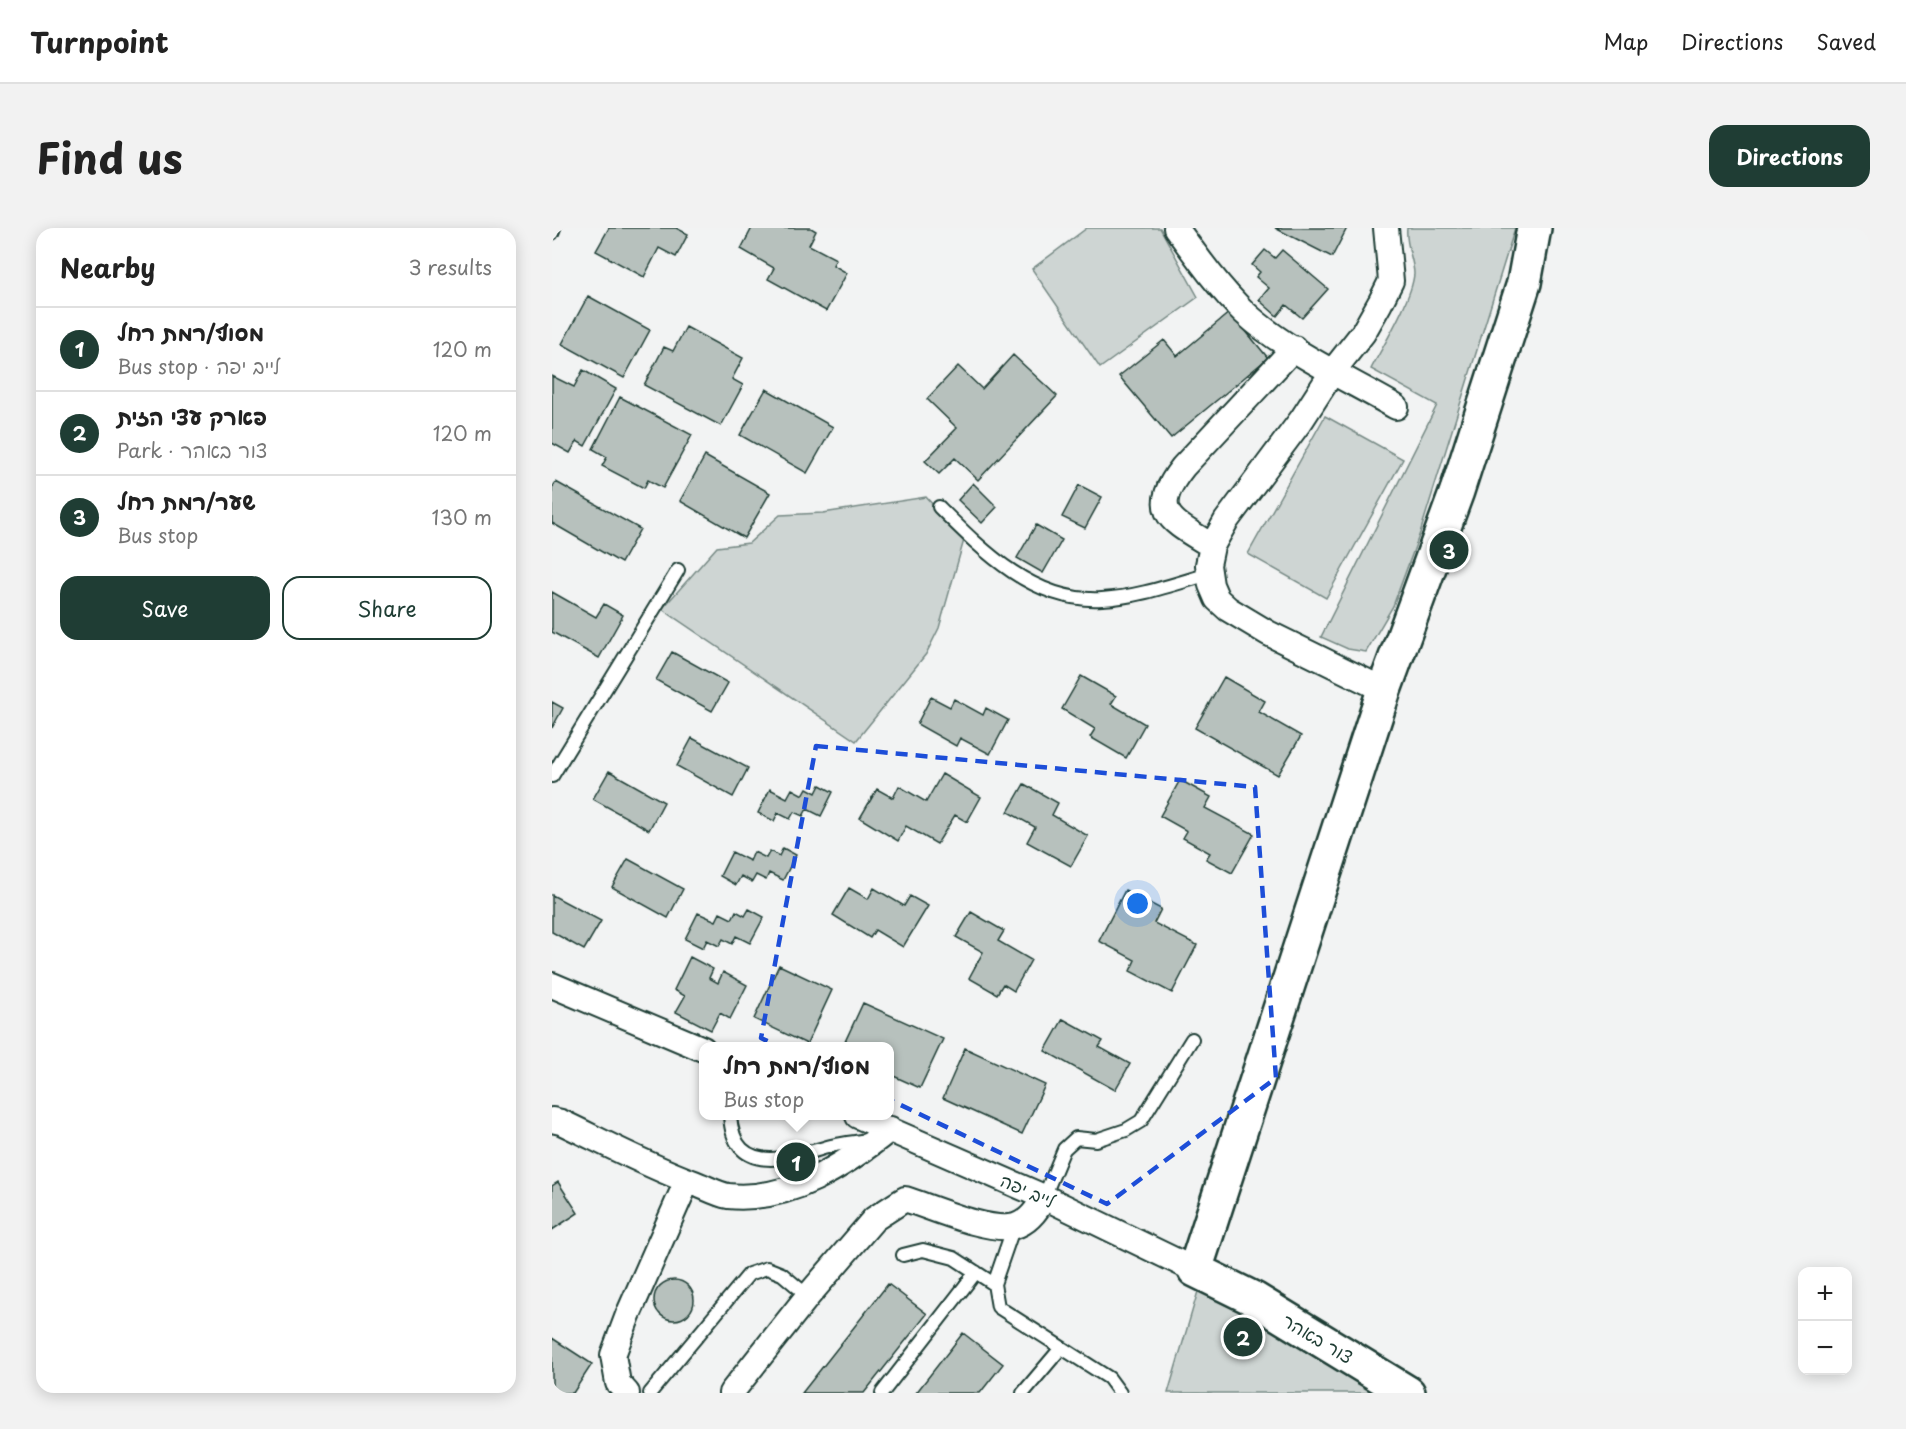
<!DOCTYPE html>
<html lang="en">
<head>
<meta charset="utf-8">
<style>
  body { margin:0; font-family:"Playpen Sans","Playpen Sans Hebrew",sans-serif; background:#f2f2f2; color:#222 }
  .controls { position:absolute; right:18px; bottom:18px; display:grid; overflow:hidden; border-radius:12px; box-shadow:0 3px 15px #0003 }
  .controls button { width:54px; height:54px; display:grid; place-items:center; padding:0; border:0; border-bottom:2px solid #e0e0e0; background:#fff; color:#222; font:30px sans-serif }
  .you { position:absolute; left:586px; top:676px; width:21px; height:21px; margin:-15px; border:4px solid #fff; border-radius:50%; background:#1a73e8; box-shadow:0 0 0 9px #1a73e833 }
  .badge { display:grid; place-items:center; width:39px; height:39px; border-radius:50%; background:#1f3d34; color:#fff; font-size:20px; font-weight:700 }
  .pin { position:absolute; translate:-50% -50%; border:3px solid #fff; box-shadow:0 2px 6px #0006 }
  .popup { position:absolute; left:147px; top:814px; width:195px; height:78px; box-sizing:border-box; display:grid; place-content:center; border-radius:12px; background:#fff; filter:drop-shadow(0 2px 4px #0005); font-size:20px; white-space:nowrap; color:#767676 }
  .popup b { font-size:22px; color:#222 }
  .popup::after { content:''; position:absolute; left:50%; top:100%; margin-left:-12px; border:12px solid transparent; border-top-color:#fff }
  .list { margin:0; padding:0; list-style:none }
  h2 { display:flex; justify-content:space-between; align-items:center; height:78px; margin:0; padding:0 24px; font-size:26px }
  h2 small { font-size:20px; font-weight:400; color:#767676 }
  .list li { display:grid; grid-template-columns:39px 1fr auto; gap:18px; align-items:center; box-sizing:border-box; height:84px; padding:0 24px; border-top:2px solid #e0e0e0 }
  .list b { display:block; font-size:22px; white-space:nowrap }
  .list p { margin:0; font-size:20px; white-space:nowrap; color:#767676 }
  .list em { font-size:20px; font-style:normal; color:#767676 }
  .actions { display:flex; gap:12px; padding:18px 24px }
  .actions a { flex:1; padding:14px 0; border:2px solid #1f3d34; border-radius:18px; text-align:center; font-size:21px; color:#1f3d34 }
  .actions .main { background:#1f3d34; color:#fff }
  .map { position:relative; flex:none; width:1318px; height:1165px; overflow:hidden; border-radius:18px }
  header { display:flex; align-items:center; gap:36px; box-sizing:border-box; height:84px; padding:0 30px; background:#fff; border-bottom:2px solid #e0e0e0 }
  header strong { font-size:28px }
  nav { display:flex; gap:33px; margin-inline-start:auto; font-size:21px }
  .intro { display:flex; align-items:center; justify-content:space-between; box-sizing:border-box; height:144px; padding:0 36px }
  h1 { margin:0; font-size:42px }
  .button { padding:15px 27px; border-radius:18px; background:#1f3d34; color:#fff; font-size:21px; font-weight:700 }
  main { display:flex; gap:36px; padding:0 36px }
  aside { flex:1; background:#fff; border-radius:18px; box-shadow:0 3px 15px #0003 }
  .map>svg:first-child { display:block }
  .green { fill:#ced5d3; stroke:#768984; stroke-width:1.5 }
  .building { fill:#b7c1bd; stroke:#1f3d34; stroke-width:1.5 }
  .lines { fill:none; stroke-linecap:round; stroke-linejoin:round }
  .lane-casing { stroke:#1f3d34; stroke-width:16 }
  .street-casing { stroke:#1f3d34; stroke-width:28 }
  .secondary-casing { stroke:#1f3d34; stroke-width:38 }
  .lane { stroke:#fff; stroke-width:12 }
  .street { stroke:#fff; stroke-width:24 }
  .secondary { stroke:#fff; stroke-width:33 }
  .marked { fill:none; stroke:#1d4ed8; stroke-width:4.5; stroke-dasharray:12 8; stroke-linejoin:round }
  .labels { text-anchor:middle; dominant-baseline:central; stroke-width:5; stroke-linejoin:round; paint-order:stroke }
  .street-label { font-size:18px; fill:#1f3d34; stroke:#fff }
</style>
</head>
<body>
<header>
<strong>Turnpoint</strong>
<nav><a>Map</a><a>Directions</a><a>Saved</a></nav>
</header>
<div class="intro"><h1>Find us</h1><a class="button">Directions</a></div>
<main>
<aside>
<h2>Nearby<small>3 results</small></h2>
<ul class="list">
<li><span class="badge">1</span><div><b>מסוף/רמת רחל</b><p>Bus stop · לייב יפה</p></div><em>120 m</em></li>
<li><span class="badge">2</span><div><b>פארק עצי הזית</b><p>Park · צור באהר</p></div><em>120 m</em></li>
<li><span class="badge">3</span><div><b>שער/רמת רחל</b><p>Bus stop</p></div><em>130 m</em></li>
</ul>
<div class="actions"><a class="main">Save</a><a>Share</a></div>
</aside>
<div class="map">
<svg width="1318" height="1165" viewBox="0 0 1318 1165">
  <rect width="100%" height="100%" fill="#f2f3f3"/>
  <filter id="ink" filterUnits="userSpaceOnUse"><feTurbulence type="fractalNoise" baseFrequency=".0167" numOctaves="2"/><feDisplacementMap in="SourceGraphic" scale="12" xChannelSelector="R" yChannelSelector="G"/><feConvolveMatrix kernelMatrix="1 2 1 2 8 2 1 2 1" color-interpolation-filters="sRGB"/></filter>
  <g filter="url(#ink)">
    <path class="green" d="M 535,0 L 608,0 L 646,69 L 548,140 L 480,41 Z
      M 855,0 L 963,0 L 868,305 L 841,378 L 814,424 L 796,421 L 769,409 L 885,177 L 819,141 C 831,118 860,71 862,46 C 862,32 853,17 855,0 Z
      M 773,188 L 851,231 L 774,370 L 696,326 Z
      M 374,269 L 412,312 L 387,400 L 374,426 L 304,513 L 110,381 L 165,319 L 197,315 L 228,287 L 271,285 Z
      M 649,1053 L 852,1165 L 616,1165 Z"/>
    <path class="building" d="M 57,0 L 124,0 L 136,6 L 124,29 L 107,20 L 92,49 L 44,23 Z
      M 200,0 L 259,0 L 264,3 L 257,17 L 284,31 L 281,37 L 295,45 L 274,83 L 216,51 L 222,40 L 189,21 Z
      M 723,0 L 795,0 L 780,29 Z
      M 713,22 L 723,30 L 730,22 L 776,61 L 750,90 L 734,77 L 725,88 L 707,72 L 717,60 L 704,49 L 708,44 L 700,37 Z
      M 36,68 L 98,102 L 72,150 L 10,116 Z
      M 678,84 L 716,130 L 619,210 L 567,148 L 612,112 L 625,128 Z
      M 134,99 L 191,130 L 180,151 L 191,157 L 169,198 L 92,157 L 112,119 L 121,123 Z
      M 461,127 L 505,168 L 426,252 L 403,230 L 387,246 L 373,233 L 405,200 L 375,171 L 406,138 L 430,161 Z
      M 31,142 L 64,161 L 33,218 L 25,213 L 18,225 L 0,215 L 0,148 L 22,159 Z
      M 214,161 L 281,199 L 255,245 L 188,207 Z
      M 68,169 L 140,207 L 111,260 L 96,252 L 92,260 L 50,238 L 55,229 L 41,221 Z
      M 153,228 L 218,265 L 192,310 L 128,273 Z
      M 4,254 L 88,301 L 69,335 L 0,295 L 0,260 Z
      M 421,255 L 445,279 L 430,295 L 406,272 Z
      M 527,257 L 550,269 L 533,300 L 510,289 Z
      M 484,297 L 510,312 L 491,345 L 465,330 Z
      M 0,364 L 44,389 L 52,376 L 71,387 L 47,430 L 0,404 Z
      M 120,424 L 176,455 L 160,483 L 104,452 Z
      M 529,448 L 564,468 L 559,476 L 593,496 L 574,530 L 538,509 L 543,501 L 510,481 Z
      M 672,449 L 713,473 L 707,484 L 749,508 L 726,547 L 643,500 Z
      M 379,469 L 398,479 L 402,471 L 431,487 L 434,480 L 456,492 L 438,526 L 408,510 L 404,518 L 365,496 Z
      M 0,474 L 11,480 L 0,500 Z
      M 140,510 L 196,540 L 181,569 L 125,538 Z
      M 57,543 L 112,574 L 97,602 L 41,571 Z
      M 390,546 L 429,569 L 415,594 L 403,587 L 385,616 L 354,598 L 346,613 L 308,590 L 325,561 L 341,570 L 347,558 L 374,574 Z
      M 628,552 L 659,569 L 653,580 L 702,606 L 680,645 L 654,631 L 658,625 L 631,610 L 635,603 L 608,588 Z
      M 472,556 L 506,575 L 500,587 L 536,608 L 519,638 L 475,614 L 483,599 L 456,584 Z
      M 268,557 L 281,564 L 269,588 L 255,581 L 251,588 L 242,584 L 238,591 L 226,585 L 222,593 L 206,585 L 218,561 L 235,570 L 240,561 L 251,567 L 255,560 L 264,565 Z
      M 231,620 L 244,627 L 231,652 L 217,645 L 214,652 L 204,647 L 200,654 L 189,648 L 184,657 L 168,648 L 180,624 L 198,633 L 202,624 L 214,630 L 218,623 L 227,628 Z
      M 76,631 L 131,661 L 116,690 L 60,659 Z
      M 297,660 L 316,671 L 322,660 L 352,678 L 358,668 L 376,678 L 351,719 L 323,702 L 318,710 L 281,687 Z
      M 573,662 L 609,681 L 602,695 L 645,717 L 620,765 L 578,743 L 583,732 L 547,713 Z
      M 0,667 L 49,693 L 32,722 L 0,704 Z
      M 197,681 L 212,689 L 198,715 L 184,708 L 180,716 L 171,711 L 167,718 L 155,712 L 151,720 L 133,711 L 146,685 L 164,693 L 168,685 L 180,691 L 184,683 L 193,688 Z
      M 419,684 L 452,703 L 446,713 L 479,732 L 462,763 L 451,756 L 445,766 L 417,750 L 431,724 L 404,709 Z
      M 138,729 L 161,741 L 157,750 L 166,755 L 171,744 L 195,757 L 178,791 L 168,785 L 159,802 L 124,784 L 133,768 L 122,762 Z
      M 227,737 L 280,762 L 255,816 L 202,791 Z
      M 311,775 L 391,811 L 368,860 L 337,846 L 337,818 L 291,818 Z
      M 511,791 L 551,813 L 547,819 L 578,836 L 563,862 L 493,823 Z
      M 413,820 L 493,857 L 470,906 L 391,870 Z
      M 6,954 L 26,985 L 0,1002 L 0,958 Z
      M102 1072a20 20 0 1 1 40 0a20 20 0 1 1-40 0Z
      M 336,1056 L 375,1086 L 312,1165 L 250,1165 Z
      M 411,1105 L 451,1136 L 428,1165 L 364,1165 Z
      M 0,1110 L 40,1136 L 21,1165 L 0,1165 Z"/>
    <g class="lines">
      <defs>
        <path id="lane" d="M 0,5 L 2,0
          M 387,279 C 431,323 482,375 550,371 C 586,369 622,356 657,346
          M 0,548 L 126,342
          M 178,888 C 179,900 181,912 190,921 C 211,942 256,924 279,918 C 291,915 304,914 316,912
          M 492,969 L 512,921 L 524,910 L 544,912 L 574,902 L 589,893 L 640,811
          M 462,998 L 442,1056 L 446,1079 L 557,1150 L 568,1165
          M 351,1027 L 371,1022 L 402,1030 L 442,1056
          M 98,1165 L 197,1046 L 215,1040 L 230,1046 L 256,1068
          M 330,1165 L 424,1044
          M 471,1165 L 509,1120"/>
        <path id="street" d="M 624,0 C 645,29 667,60 693,85 C 734,123 796,151 844,179
          M 660,318 C 620,293 595,285 631,239 L 742,120
          M 832,462 L 716,405 L 676,381 L 665,371 L 659,357 L 656,337 L 660,318 L 674,293 L 750,191 L 781,143 L 811,105 L 828,75 L 839,53 L 834,0
          M 0,757 L 151,821
          M 306,888 L 492,969 L 643,1042
          M 0,892 L 9,894 C 53,915 96,938 142,955 C 153,959 165,966 176,968 C 237,974 292,938 338,901
          M 75,1165 L 66,1155 L 61,1127 L 76,1087 L 135,953
          M 179,1165 L 256,1068 L 322,991 L 353,971 C 379,979 437,1005 463,998 C 477,994 486,981 492,969"/>
        <path id="secondary" d="M 856,1165 L 702,1071 L 643,1042 L 832,462 L 905,263 L 972,55 L 982,0"/>
      </defs>
      <use href="#lane" class="lane-casing"/>
      <use href="#street" class="street-casing"/>
      <use href="#secondary" class="secondary-casing"/>
      <use href="#lane" class="lane"/>
      <use href="#street" class="street"/>
      <use href="#secondary" class="secondary"/>
    </g>
  </g>
  <path class="marked" d="M 264,518 L 703,559 L 724,850 L 555,976 L 209,810 Z"/>
  <g class="labels">
    <g class="street-label">
      <text transform="translate(476 962) rotate(24)">לייב יפה</text>
      <text transform="translate(766 1110) rotate(31)">צור באהר</text>
    </g>
  </g>
</svg>
<div class="controls">
<button>+</button>
<button>−</button>
</div>
<div class="you"></div>
<div class="pin badge" style="left:244px;top:934px">1</div>
<div class="popup"><b>מסוף/רמת רחל</b>Bus stop</div>
<div class="pin badge" style="left:691px;top:1109px">2</div>
<div class="pin badge" style="left:897px;top:322px">3</div>
</div>
</main>
</body>
</html>
